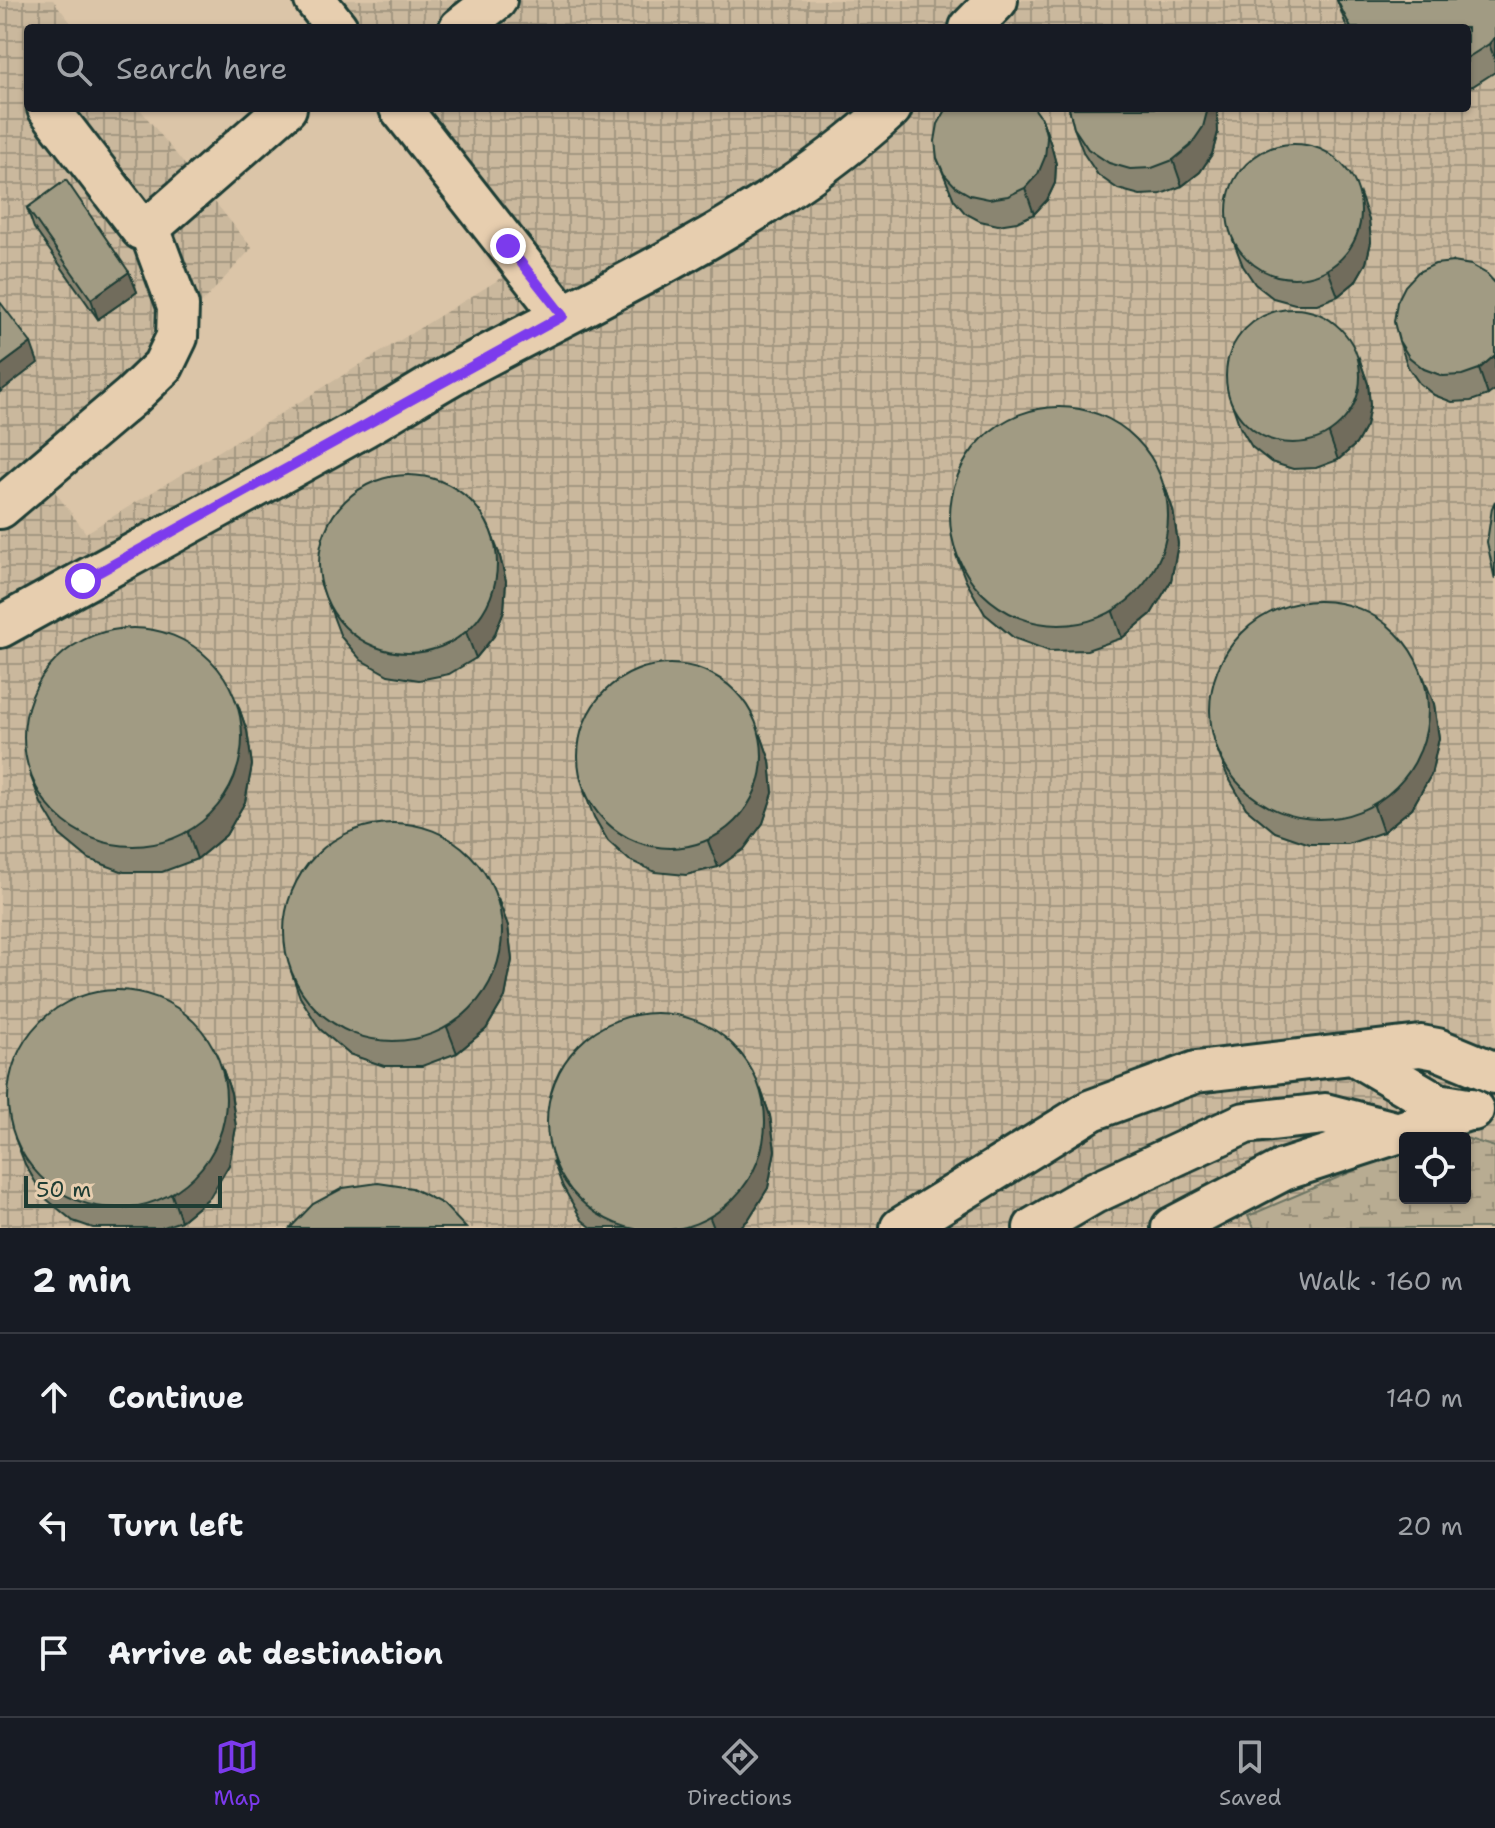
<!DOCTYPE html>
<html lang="en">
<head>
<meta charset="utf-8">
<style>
  body { margin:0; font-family:"Shantell Sans",sans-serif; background:#20242c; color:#f1f3f6 }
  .controls { position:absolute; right:24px; bottom:24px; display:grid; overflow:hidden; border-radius:8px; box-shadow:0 2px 6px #0004 }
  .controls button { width:72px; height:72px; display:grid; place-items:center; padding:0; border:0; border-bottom:2px solid #363941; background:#171b24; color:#f1f3f6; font:40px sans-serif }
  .scale { position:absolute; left:24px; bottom:20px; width:198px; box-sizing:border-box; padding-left:8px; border:4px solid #1f3d34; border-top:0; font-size:22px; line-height:28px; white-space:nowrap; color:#1f3d34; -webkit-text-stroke:6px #e7ceaf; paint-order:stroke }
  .stop { position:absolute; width:24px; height:24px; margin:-18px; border:6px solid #7c3aed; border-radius:50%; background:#fff }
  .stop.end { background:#7c3aed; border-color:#fff; box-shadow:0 2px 8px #0008 }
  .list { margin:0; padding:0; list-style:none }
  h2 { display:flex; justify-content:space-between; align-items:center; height:104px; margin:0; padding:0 32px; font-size:34px }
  h2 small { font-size:26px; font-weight:400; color:#9ea1a6 }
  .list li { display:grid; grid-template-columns:52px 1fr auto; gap:24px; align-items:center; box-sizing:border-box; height:128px; padding:0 32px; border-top:2px solid #363941 }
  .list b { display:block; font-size:30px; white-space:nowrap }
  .list em { font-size:26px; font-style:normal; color:#9ea1a6 }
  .icon { flex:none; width:44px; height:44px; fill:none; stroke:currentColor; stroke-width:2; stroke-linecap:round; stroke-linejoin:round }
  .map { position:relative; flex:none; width:1495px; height:1228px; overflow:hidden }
  .search { position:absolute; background:#171b24; box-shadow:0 2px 6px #0004; left:24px; right:24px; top:24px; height:88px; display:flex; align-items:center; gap:20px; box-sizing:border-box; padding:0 28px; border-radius:8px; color:#9ea1a6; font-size:30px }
  .sheet { height:488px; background:#171b24 }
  nav { display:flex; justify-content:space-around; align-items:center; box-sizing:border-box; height:112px; border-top:2px solid #363941; background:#171b24; font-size:22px; color:#9ea1a6 }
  nav a { display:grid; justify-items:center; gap:4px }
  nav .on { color:#7c3aed }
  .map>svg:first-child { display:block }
  .industrial { fill:url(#industrial-grid) }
  .wetland { fill:url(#wetland-marsh); stroke:#6c7463; stroke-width:2 }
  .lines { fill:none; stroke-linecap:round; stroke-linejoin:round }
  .minor-casing { stroke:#1f3d34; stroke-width:46 }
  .minor { stroke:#e7ceaf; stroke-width:40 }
  .wall { fill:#8a8571; stroke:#1f3d34; stroke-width:2 }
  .shaded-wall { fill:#716c5c; stroke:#1f3d34; stroke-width:2 }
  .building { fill:#a19b83; stroke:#1f3d34; stroke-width:2 }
  .route { stroke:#7c3aed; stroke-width:10 }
</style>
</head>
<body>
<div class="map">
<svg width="1495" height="1228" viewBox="0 0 1495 1228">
  <defs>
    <pattern id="industrial-grid" width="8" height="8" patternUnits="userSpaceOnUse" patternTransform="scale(2)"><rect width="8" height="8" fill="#cab89d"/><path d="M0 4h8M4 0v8" fill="none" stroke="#a39781"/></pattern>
    <pattern id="wetland-marsh" width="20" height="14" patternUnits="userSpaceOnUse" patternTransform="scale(2)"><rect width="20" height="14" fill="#b8ac92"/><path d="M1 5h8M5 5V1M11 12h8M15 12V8" fill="none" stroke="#958d78"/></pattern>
  </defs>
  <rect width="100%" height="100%" fill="#dbc5a8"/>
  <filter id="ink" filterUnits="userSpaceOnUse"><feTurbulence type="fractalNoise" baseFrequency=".0125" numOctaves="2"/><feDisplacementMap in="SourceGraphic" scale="16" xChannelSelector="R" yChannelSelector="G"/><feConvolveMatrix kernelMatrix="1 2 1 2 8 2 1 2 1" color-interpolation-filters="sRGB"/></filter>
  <g filter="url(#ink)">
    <path class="industrial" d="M 0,0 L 53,0 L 75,28 L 28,28 L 28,108 L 139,108 L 252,248 L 119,394 L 31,460 L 86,533 L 516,269 L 391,108 L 1467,108 L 1467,28 L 326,28 L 304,0 L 1495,0 L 1495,1147 L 1446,1132 L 1248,1215 L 1254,1228 L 0,1228 Z"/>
    <path class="wetland" d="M 1446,1132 L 1495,1147 L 1495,1228 L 1254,1228 L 1248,1216 L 1405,1149 L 1405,1198 L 1465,1198 L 1465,1138 L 1432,1138 Z"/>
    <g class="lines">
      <defs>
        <path id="minor" d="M 315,0 L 337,28
          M 460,28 L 496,0
          M 970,28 L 997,0
          M 48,108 L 141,229 L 149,228 L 286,108
          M 400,108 L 563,316
          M 0,508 L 131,397 L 163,366 L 177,337 L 178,306 L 149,228
          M 0,627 C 120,561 241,496 360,429 C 397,408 432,385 469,365 C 610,290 774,217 891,108
          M 1353,1054 L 1438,1104 L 1473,1110
          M 901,1228 L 1092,1110 L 1196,1072 L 1421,1046 L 1437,1049 L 1495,1073
          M 1034,1228 L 1094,1193 L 1245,1123 L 1325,1114 L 1399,1133
          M 1172,1228 L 1283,1170 L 1471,1109"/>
      </defs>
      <use href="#minor" class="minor-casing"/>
      <use href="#minor" class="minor"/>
    </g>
    <path class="wall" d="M 1337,0 L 1495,0 L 1495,72 L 1473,86 L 1467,87 L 1467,28 L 1347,28 Z
      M 1069,108 L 1216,108 L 1218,132 L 1212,154 L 1200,172 L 1182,186 L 1161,194 L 1140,195 L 1118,189 L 1098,175 L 1084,154 L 1074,128 Z
      M 1042,119 L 1051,145 L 1056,164 L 1055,183 L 1047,200 L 1034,214 L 1017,222 L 998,225 L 980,221 L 965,213 L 954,200 L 937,158 Z
      M 27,208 L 129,272 L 137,292 L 98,319 L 34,228 Z
      M 1369,220 L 1371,242 L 1366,263 L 1355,282 L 1338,296 L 1317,304 L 1295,304 L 1273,298 L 1255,284 L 1243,266 L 1233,240 Z
      M 1453,262 L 1488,395 L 1471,401 L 1452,402 L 1434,395 L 1419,383 L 1408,367 L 1399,341 Z
      M 1359,358 L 1368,384 L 1370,405 L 1366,426 L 1356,444 L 1338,460 L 1316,468 L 1293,469 L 1271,462 L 1252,447 L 1240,427 L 1231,401 Z
      M 1164,484 L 1173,510 L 1178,544 L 1171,581 L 1151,614 L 1122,638 L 1087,650 L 1049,651 L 1014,638 L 985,614 L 966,581 L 956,555 Z
      M 499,553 L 506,581 L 504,610 L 494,636 L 476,658 L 449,674 L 419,680 L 388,675 L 361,660 L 341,637 L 320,582 Z
      M 1434,704 L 1439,738 L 1431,775 L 1412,808 L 1383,832 L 1348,844 L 1310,844 L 1275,832 L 1246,808 L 1227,775 L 1217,749 Z
      M 238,705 L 247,731 L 252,765 L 245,802 L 226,835 L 197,859 L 162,872 L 124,872 L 89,859 L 60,835 L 41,803 L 31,777 Z
      M 761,735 L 770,761 L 773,793 L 763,823 L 744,849 L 718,867 L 686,875 L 655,872 L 629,860 L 608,841 L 594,817 L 584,791 Z
      M 498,899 L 508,926 L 512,960 L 505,997 L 486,1029 L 457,1053 L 422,1066 L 384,1066 L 349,1054 L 320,1029 L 300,997 L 291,971 Z
      M 222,1067 L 231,1093 L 236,1127 L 229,1165 L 210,1197 L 181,1221 L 161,1228 L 93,1228 L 73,1221 L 44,1197 L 25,1164 L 15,1138 Z
      M 761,1090 L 770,1116 L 775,1150 L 768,1188 L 748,1220 L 739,1228 L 592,1228 L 582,1220 L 563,1187 L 553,1161 Z"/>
    <path class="shaded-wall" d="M 1495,37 L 1495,60 L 1489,44 Z
      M 1208,108 L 1216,108 L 1217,110 L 1218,132 L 1212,154 L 1200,172 L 1182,186 L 1173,160 Z
      M 1042,119 L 1051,145 L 1056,164 L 1055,183 L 1047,200 L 1034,214 L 1025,188 Z
      M 1360,194 L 1369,220 L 1371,242 L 1366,263 L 1355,282 L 1338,296 L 1328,270 Z
      M 129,272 L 137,292 L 98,319 L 91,299 Z
      M 31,343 L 38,363 L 0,392 L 0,366 Z
      M 1495,355 L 1495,390 L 1488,395 L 1479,369 Z
      M 1359,358 L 1368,384 L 1370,405 L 1366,426 L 1356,444 L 1338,460 L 1329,434 Z
      M 1164,484 L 1173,510 L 1178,544 L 1171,581 L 1151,614 L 1122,638 L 1113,612 Z
      M 489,527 L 499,553 L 506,581 L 504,610 L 494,636 L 476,658 L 466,632 Z
      M 1424,678 L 1434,704 L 1439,738 L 1431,775 L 1412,808 L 1383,832 L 1374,806 Z
      M 238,705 L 247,731 L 252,765 L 245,802 L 226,835 L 197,859 L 188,833 Z
      M 761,735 L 770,761 L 773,793 L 763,823 L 744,849 L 718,867 L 708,841 Z
      M 498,899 L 508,926 L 512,960 L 505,997 L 486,1029 L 457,1053 L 447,1027 Z
      M 222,1067 L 231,1093 L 236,1127 L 229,1165 L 210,1197 L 181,1221 L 172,1195 Z
      M 761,1090 L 770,1116 L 775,1150 L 768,1188 L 748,1220 L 739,1228 L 714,1228 L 710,1218 Z"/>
    <path class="building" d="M 1337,0 L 1495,0 L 1495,37 L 1489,44 L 1467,58 L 1467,28 L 1351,28 Z
      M 947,108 L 1034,108 L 1042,119 L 1047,138 L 1045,157 L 1038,174 L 1025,188 L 1008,196 L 989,199 L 970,195 L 956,187 L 944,174 L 937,158 L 935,141 L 938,124 Z
      M 1069,108 L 1208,108 L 1203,127 L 1190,146 L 1173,160 L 1152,168 L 1130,169 L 1109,163 L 1088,149 L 1074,128 Z
      M1227 211a67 67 0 1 1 134 0a67 67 0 1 1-134 0Z
      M 66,180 L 129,272 L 91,299 L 27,208 Z
      M 1453,262 L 1471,265 L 1487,274 L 1495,283 L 1495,355 L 1479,369 L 1462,375 L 1443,376 L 1424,369 L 1409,357 L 1399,341 L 1394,322 L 1397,302 L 1405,286 L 1418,272 L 1435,264 Z
      M 0,302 L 31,343 L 0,366 Z
      M1226 376a67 67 0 1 1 134 0a67 67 0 1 1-134 0Z
      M950 516a109 109 0 1 1 218 0a109 109 0 1 1-218 0Z
      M319 564a89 89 0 1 1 178 0a89 89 0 1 1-178 0Z
      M 1495,501 L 1495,580 L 1487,542 L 1492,508 Z
      M1210 710a109 109 0 1 1 218 0a109 109 0 1 1-218 0Z
      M24 737a109 109 0 1 1 218 0a109 109 0 1 1-218 0Z
      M578 756a92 92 0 1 1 184 0a92 92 0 1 1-184 0Z
      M284 932a109 109 0 1 1 218 0a109 109 0 1 1-218 0Z
      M8 1099a109 109 0 1 1 218 0a109 109 0 1 1-218 0Z
      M547 1122a109 109 0 1 1 218 0a109 109 0 1 1-218 0Z
      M 378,1183 L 412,1188 L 443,1204 L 466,1228 L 290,1228 L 313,1204 L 343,1188 Z"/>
  </g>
  <g class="lines" filter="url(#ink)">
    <path class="route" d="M 83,581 L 563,316 L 508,246"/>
  </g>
</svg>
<div class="controls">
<button><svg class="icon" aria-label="locate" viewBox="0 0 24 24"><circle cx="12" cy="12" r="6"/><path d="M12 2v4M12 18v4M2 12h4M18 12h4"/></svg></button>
</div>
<div class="scale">50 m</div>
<div class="stop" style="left:83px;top:581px"></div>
<div class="stop end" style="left:508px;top:246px"></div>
<div class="search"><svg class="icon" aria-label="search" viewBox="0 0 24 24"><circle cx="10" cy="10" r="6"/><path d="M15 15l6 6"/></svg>Search here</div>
</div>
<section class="sheet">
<h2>2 min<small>Walk · 160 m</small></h2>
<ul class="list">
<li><svg class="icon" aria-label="ahead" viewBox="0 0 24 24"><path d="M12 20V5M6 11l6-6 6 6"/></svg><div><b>Continue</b></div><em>140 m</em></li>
<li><svg class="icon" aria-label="left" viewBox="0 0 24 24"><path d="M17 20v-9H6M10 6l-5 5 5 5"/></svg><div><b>Turn left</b></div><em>20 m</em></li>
<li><svg class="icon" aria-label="arrive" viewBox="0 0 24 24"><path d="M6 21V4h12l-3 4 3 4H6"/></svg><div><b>Arrive at destination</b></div></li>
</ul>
</section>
<nav>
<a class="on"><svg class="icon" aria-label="map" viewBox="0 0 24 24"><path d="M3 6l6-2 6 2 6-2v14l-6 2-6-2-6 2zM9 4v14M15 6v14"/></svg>Map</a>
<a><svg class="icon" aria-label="directions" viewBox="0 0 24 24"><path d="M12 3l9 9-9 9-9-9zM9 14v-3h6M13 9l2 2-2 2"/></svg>Directions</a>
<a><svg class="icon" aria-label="saved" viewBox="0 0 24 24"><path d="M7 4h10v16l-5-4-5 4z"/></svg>Saved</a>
</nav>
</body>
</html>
